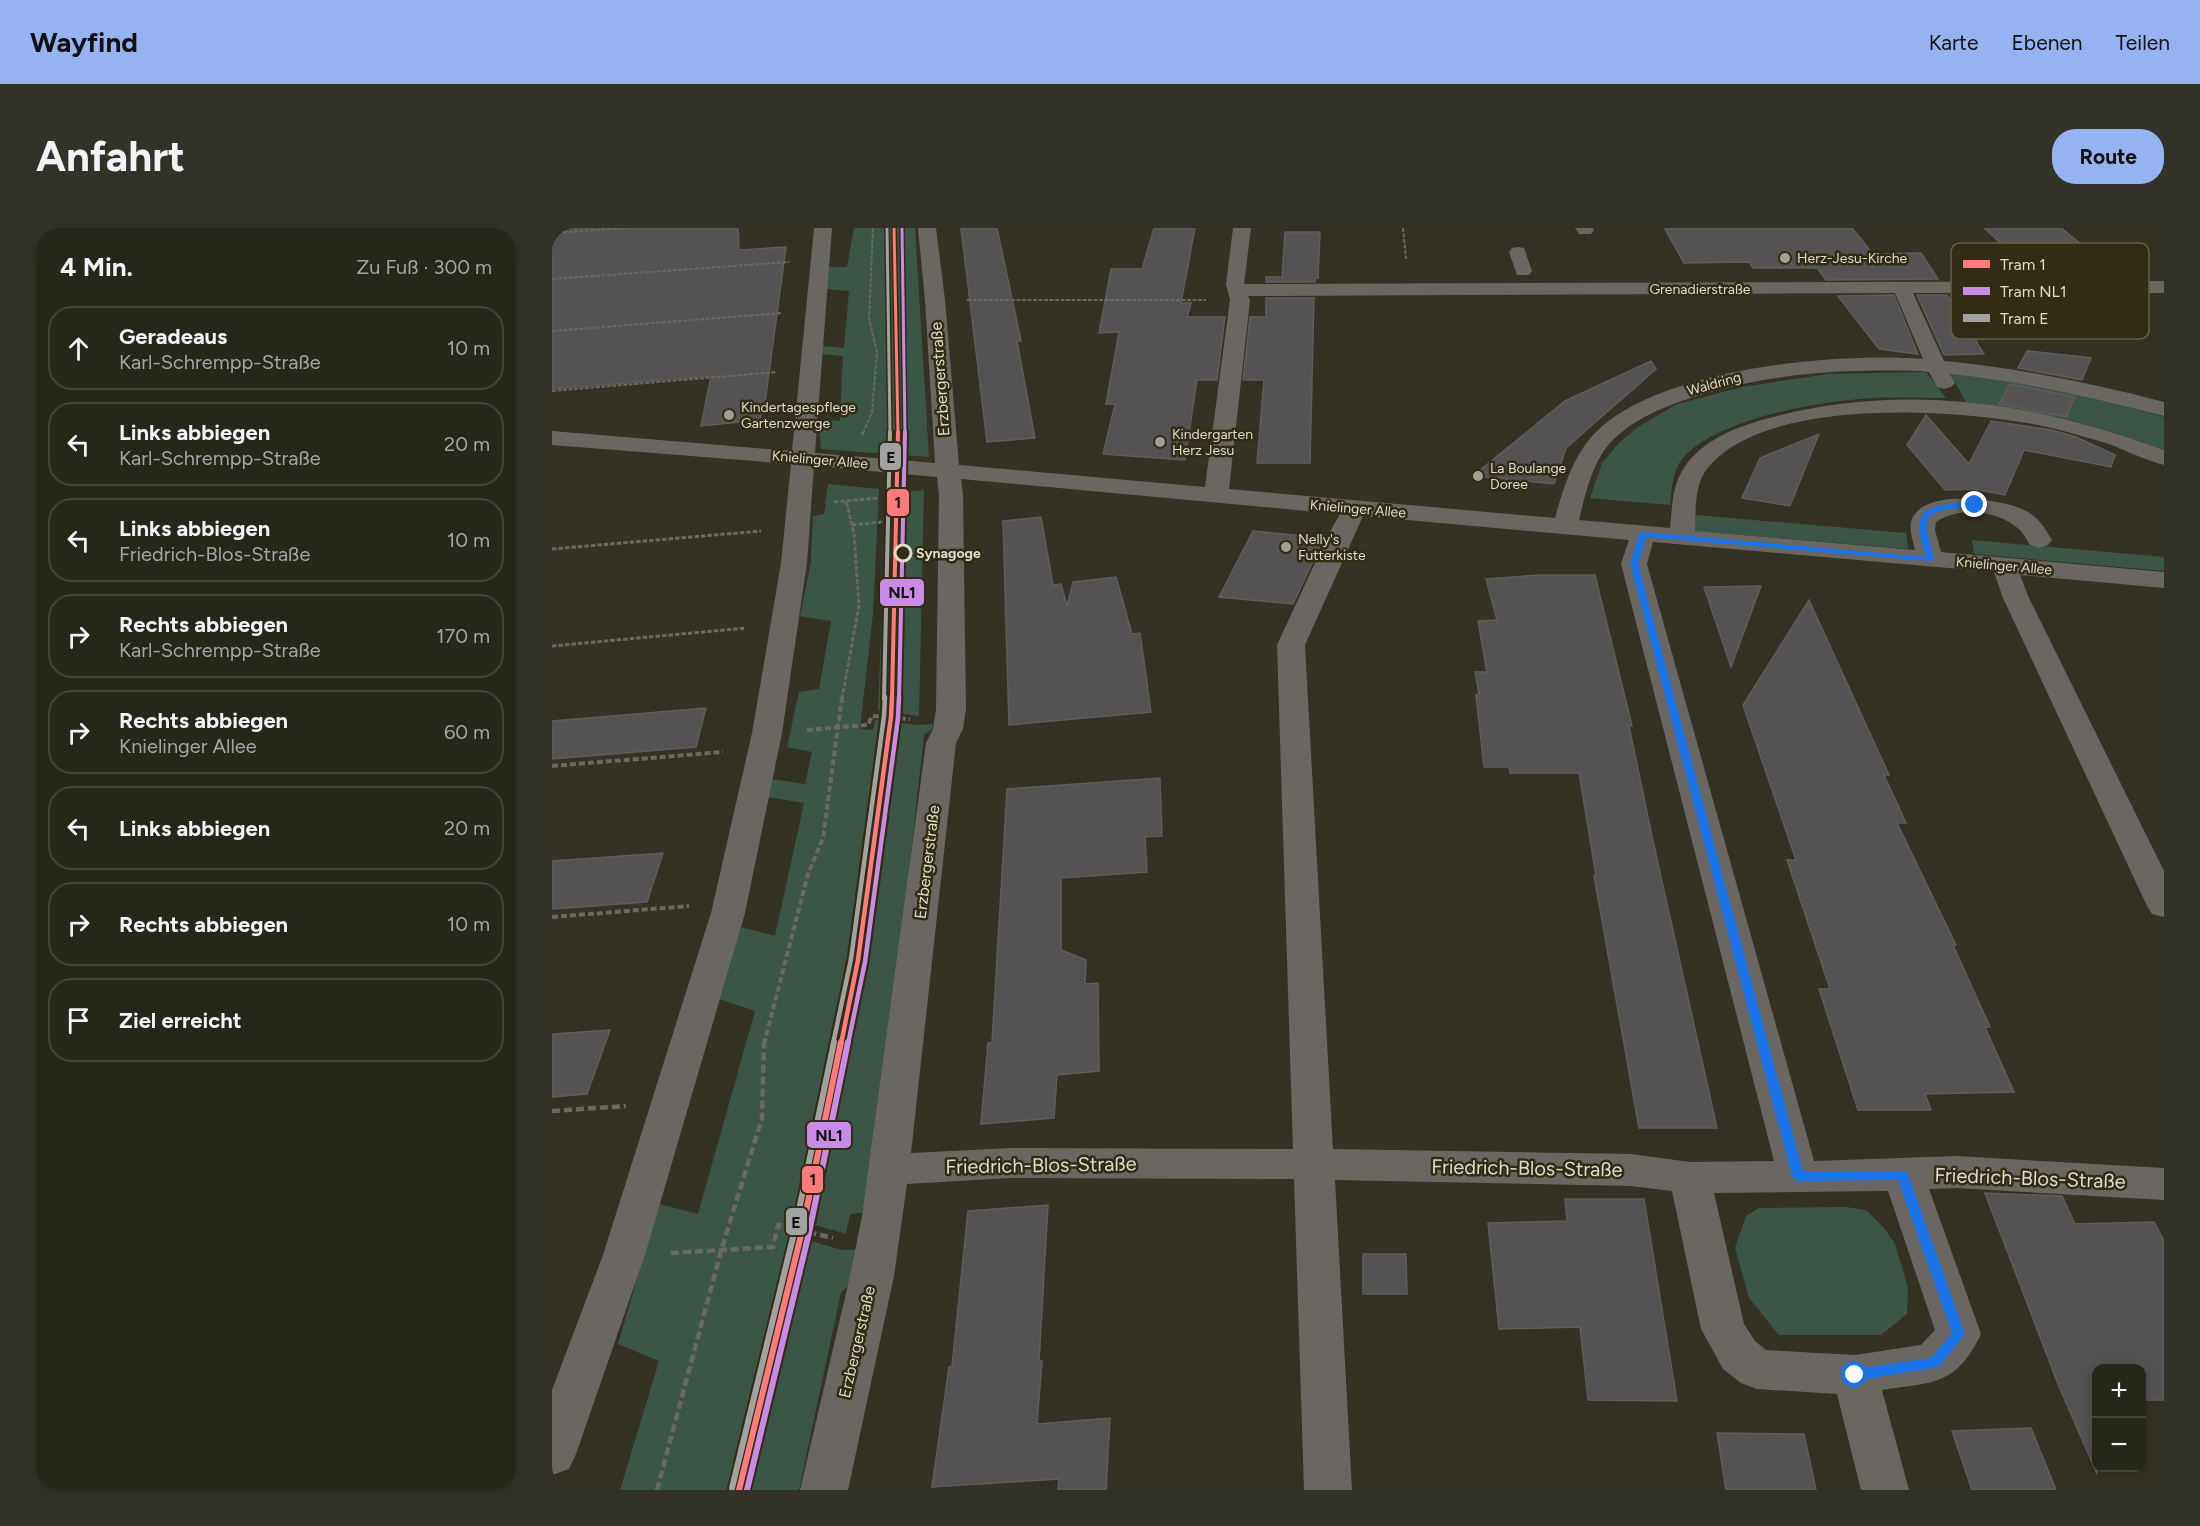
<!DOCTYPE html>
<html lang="de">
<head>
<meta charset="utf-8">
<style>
  body { margin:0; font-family:Figtree,sans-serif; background:#333228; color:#f1f3f6 }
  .controls { position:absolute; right:18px; bottom:18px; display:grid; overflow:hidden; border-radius:12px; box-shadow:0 3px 15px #0003 }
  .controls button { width:54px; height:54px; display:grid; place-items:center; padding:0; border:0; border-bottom:2px solid #43433a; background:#27261b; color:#f1f3f6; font:30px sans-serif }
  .stop { position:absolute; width:18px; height:18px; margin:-14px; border:4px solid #1a73e8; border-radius:50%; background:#fff }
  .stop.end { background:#1a73e8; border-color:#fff; box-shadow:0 2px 6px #0008 }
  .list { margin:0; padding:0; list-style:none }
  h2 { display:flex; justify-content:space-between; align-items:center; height:78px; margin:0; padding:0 24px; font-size:26px }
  h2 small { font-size:20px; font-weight:400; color:#a4a5a3 }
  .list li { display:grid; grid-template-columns:39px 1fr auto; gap:18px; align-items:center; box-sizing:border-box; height:84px; margin:0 12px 12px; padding:0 12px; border:2px solid #43433a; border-radius:24px }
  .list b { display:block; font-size:22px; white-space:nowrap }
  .list p { margin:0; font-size:20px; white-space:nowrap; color:#a4a5a3 }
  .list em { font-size:20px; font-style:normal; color:#a4a5a3 }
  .icon { flex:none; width:33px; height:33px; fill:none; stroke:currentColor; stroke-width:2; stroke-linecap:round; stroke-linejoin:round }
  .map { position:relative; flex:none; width:1612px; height:1262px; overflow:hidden; border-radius:24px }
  header { display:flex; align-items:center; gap:36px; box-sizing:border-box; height:84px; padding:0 30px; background:#95b2f1; color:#111 }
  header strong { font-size:28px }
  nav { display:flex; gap:33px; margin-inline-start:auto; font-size:21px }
  .intro { display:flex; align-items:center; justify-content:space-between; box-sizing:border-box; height:144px; padding:0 36px }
  h1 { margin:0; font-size:42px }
  .button { padding:15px 27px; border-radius:24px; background:#95b2f1; color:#111; font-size:21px; font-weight:700 }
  main { display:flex; gap:36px; padding:0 36px }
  aside { flex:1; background:#27261b; border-radius:24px; box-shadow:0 3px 15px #0003 }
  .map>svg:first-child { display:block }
  .green { fill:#3b5647 }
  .building { fill:#545253; stroke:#5f5d5c; stroke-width:1.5 }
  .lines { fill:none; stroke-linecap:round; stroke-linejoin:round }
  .path-far3 { stroke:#6b6862; stroke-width:2; stroke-dasharray:4 1.5; stroke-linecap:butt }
  .path-far2 { stroke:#6b6862; stroke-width:3; stroke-dasharray:4.5 2; stroke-linecap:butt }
  .path-far1 { stroke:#6b6862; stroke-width:4; stroke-dasharray:6 3; stroke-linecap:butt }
  .path { stroke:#6b6862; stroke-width:4.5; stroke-dasharray:8 4; stroke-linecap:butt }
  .minor { fill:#6a6662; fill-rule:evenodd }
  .tram-1-far3-casing { stroke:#312c13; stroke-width:6 }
  .tram-1-far2-casing { stroke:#312c13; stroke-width:8 }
  .tram-1-far1-casing { stroke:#312c13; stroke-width:9 }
  .tram-1-casing { stroke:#312c13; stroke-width:10 }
  .tram-2-far3-casing { stroke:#312c13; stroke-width:6 }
  .tram-2-far2-casing { stroke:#312c13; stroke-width:8 }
  .tram-2-far1-casing { stroke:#312c13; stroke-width:9 }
  .tram-2-casing { stroke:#312c13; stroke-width:10 }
  .tram-3-far3-casing { stroke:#312c13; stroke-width:6 }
  .tram-3-far2-casing { stroke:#312c13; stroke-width:8 }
  .tram-3-far1-casing { stroke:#312c13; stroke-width:9 }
  .tram-3-casing { stroke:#312c13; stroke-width:10 }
  .tram-1-far3 { stroke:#ff7a7a; stroke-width:3 }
  .tram-1-far2 { stroke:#ff7a7a; stroke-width:4 }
  .tram-1-far1 { stroke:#ff7a7a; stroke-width:4.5 }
  .tram-1 { stroke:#ff7a7a; stroke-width:6 }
  .tram-2-far3 { stroke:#ca8be6; stroke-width:3 }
  .tram-2-far2 { stroke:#ca8be6; stroke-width:4 }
  .tram-2-far1 { stroke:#ca8be6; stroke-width:4.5 }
  .tram-2 { stroke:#ca8be6; stroke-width:6 }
  .tram-3-far3 { stroke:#a2a2a2; stroke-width:3 }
  .tram-3-far2 { stroke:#a2a2a2; stroke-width:4 }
  .tram-3-far1 { stroke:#a2a2a2; stroke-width:4.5 }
  .tram-3 { stroke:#a2a2a2; stroke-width:6 }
  .route { fill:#1a73e8 }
  .poi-dot { fill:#a2a092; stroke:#312c13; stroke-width:2 }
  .stop-dot { fill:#312c13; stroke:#dedccd; stroke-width:3 }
  .labels { text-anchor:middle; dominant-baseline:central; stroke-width:5; stroke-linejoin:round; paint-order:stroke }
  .far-poi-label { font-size:14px; fill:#dedccd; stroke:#312c13; text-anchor:start }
  .far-street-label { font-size:14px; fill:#dedccd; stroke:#312c13 }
  .far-stop-label { font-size:14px; font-weight:bold; fill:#dedccd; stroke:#312c13; text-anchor:start }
  .street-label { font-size:16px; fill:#dedccd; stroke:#312c13 }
  .near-street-label { font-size:20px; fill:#dedccd; stroke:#312c13 }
  .key { fill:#312c13; stroke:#65614b; stroke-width:1.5 }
  .key-label { font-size:16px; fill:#dedccd }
  .line-badge { stroke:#312c13; stroke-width:2 }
  .pale-badge-label { font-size:16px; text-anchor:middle; font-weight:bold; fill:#111 }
</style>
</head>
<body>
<header>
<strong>Wayfind</strong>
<nav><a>Karte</a><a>Ebenen</a><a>Teilen</a></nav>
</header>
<div class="intro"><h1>Anfahrt</h1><a class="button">Route</a></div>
<main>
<aside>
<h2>4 Min.<small>Zu Fuß · 300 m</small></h2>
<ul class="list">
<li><svg class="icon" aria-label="ahead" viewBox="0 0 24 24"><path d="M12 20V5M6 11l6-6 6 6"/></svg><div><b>Geradeaus</b><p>Karl-Schrempp-Straße</p></div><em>10 m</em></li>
<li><svg class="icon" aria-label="left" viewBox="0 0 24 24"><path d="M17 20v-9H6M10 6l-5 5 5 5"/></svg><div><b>Links abbiegen</b><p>Karl-Schrempp-Straße</p></div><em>20 m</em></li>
<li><svg class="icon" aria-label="left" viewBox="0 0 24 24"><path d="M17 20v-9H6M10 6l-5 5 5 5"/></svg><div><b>Links abbiegen</b><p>Friedrich-Blos-Straße</p></div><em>10 m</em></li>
<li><svg class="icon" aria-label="right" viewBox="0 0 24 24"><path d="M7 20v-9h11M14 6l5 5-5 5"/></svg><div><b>Rechts abbiegen</b><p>Karl-Schrempp-Straße</p></div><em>170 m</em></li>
<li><svg class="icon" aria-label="right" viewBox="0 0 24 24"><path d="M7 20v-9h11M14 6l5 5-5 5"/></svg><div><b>Rechts abbiegen</b><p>Knielinger Allee</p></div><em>60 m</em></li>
<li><svg class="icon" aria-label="left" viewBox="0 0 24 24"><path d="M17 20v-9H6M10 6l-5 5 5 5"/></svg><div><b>Links abbiegen</b></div><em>20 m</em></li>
<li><svg class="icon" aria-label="right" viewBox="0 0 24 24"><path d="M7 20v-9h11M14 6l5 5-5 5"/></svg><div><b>Rechts abbiegen</b></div><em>10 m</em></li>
<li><svg class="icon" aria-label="arrive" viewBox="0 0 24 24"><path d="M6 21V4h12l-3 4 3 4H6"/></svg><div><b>Ziel erreicht</b></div></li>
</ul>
</aside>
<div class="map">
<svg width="1612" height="1262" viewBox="0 0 1612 1262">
  <rect width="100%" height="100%" fill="#343224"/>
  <path class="green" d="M 302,0 L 363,0 L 377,229 L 269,221 L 266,191 L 288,193 L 291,128 L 270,126 L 271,118 L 292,120 L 297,63 L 275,61 L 276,39 L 295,39 Z
    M 1397,143 C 1470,153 1541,169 1612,189 L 1612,222 C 1548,197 1482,182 1414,174 Z
    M 1374,144 L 1394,170 C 1369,170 1345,169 1320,170 C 1270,173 1165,190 1131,230 C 1120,243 1120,261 1118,277 L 1038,270 L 1050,235 L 1067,215 L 1086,199 L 1125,176 L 1190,159 L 1276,146 Z
    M 276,256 L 327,261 L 321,385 L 308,501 L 321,502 L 323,492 L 366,497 L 381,496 L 380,501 L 372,507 L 319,984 L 298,986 L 294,1006 L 236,989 L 233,1005 L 289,1022 L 312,1021 L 311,1045 L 289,1064 L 247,1262 L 68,1262 L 107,1133 L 66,1116 L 107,976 L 146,986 L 203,783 L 167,771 L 185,698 L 223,708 L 252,575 L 215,569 L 219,551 L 253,556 L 260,524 L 235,519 L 247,464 L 267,461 L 279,393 L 248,388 L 259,333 L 261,288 L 272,286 Z
    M 372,262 L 367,488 L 326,483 L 335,266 Z
    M 1143,287 L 1354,305 L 1356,321 L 1142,303 Z
    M 1420,312 L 1612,329 L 1612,343 L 1422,326 Z
    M 1294,979 L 1314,982 L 1333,1001 L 1343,1016 L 1356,1059 L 1355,1086 L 1329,1107 L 1227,1107 L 1197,1070 L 1183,1020 L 1194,988 L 1207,980 Z"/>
  <path class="building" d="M 0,0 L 186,0 L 187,22 L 234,19 L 212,182 L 210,182 L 208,192 L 149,198 L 159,148 L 0,161 Z
    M 409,0 L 445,0 L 469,113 L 465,113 L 483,210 L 435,214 Z
    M 602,0 L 643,0 L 629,75 L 639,75 L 635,89 L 673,89 L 665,152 L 645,152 L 633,232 L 551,226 L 563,176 L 554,176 L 567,104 L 547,105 L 559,41 L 590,41 Z
    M 1144,0 L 1300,0 L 1321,26 L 1369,25 L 1386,51 L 1274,52 L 1265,40 L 1201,40 L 1197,34 L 1132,35 L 1113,1 Z
    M 1432,0 L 1509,0 L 1554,36 L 1472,36 Z
    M 733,4 L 768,4 L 766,50 L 763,51 L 763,54 L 714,54 L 714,49 L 730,49 Z
    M 1342,67 L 1366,126 L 1327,121 L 1286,68 Z
    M 1365,67 L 1395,67 L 1432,126 L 1392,127 Z
    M 714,70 L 762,70 L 758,235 L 705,235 L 712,152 L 691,152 L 698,89 L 714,89 Z
    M 1475,123 L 1495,125 L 1539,130 L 1530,152 L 1466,140 Z
    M 1099,133 L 1104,141 L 1014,220 L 1002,256 L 921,248 L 1013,173 Z
    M 1458,156 L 1479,160 L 1523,169 L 1514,189 L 1447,176 Z
    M 1374,187 L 1417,236 L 1439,193 L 1500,202 L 1524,209 L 1563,227 L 1559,239 L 1472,222 L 1453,267 L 1421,261 L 1393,262 L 1355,217 Z
    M 1267,206 L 1238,278 L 1190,270 L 1208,230 Z
    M 489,289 L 501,357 L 509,356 L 515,378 L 521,354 L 564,349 L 580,406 L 588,405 L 599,484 L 457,497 L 451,293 Z
    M 701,303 L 772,310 L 741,376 L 667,369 Z
    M 986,347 L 1043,347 L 1080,498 L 1077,498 L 1101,613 L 1165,900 L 1087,900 L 1042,648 L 1044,648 L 1027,545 L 958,545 L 957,539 L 932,539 L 924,467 L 927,466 L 923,444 L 935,444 L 926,393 L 945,392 L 934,351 Z
    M 1209,358 L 1179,439 L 1152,359 Z
    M 1257,372 L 1337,547 L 1332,547 L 1354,595 L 1345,595 L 1404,717 L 1401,717 L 1438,799 L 1433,799 L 1462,864 L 1373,866 L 1379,882 L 1306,882 L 1267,761 L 1278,761 L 1235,632 L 1244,632 L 1191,477 Z
    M 154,480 L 144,519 L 0,531 L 0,493 Z
    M 608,550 L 610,608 L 593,609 L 595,644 L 509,650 L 509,722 L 534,732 L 533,756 L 546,755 L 547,843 L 505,847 L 502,890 L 429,896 L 436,815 L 440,815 L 455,561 Z
    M 111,625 L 95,674 L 0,681 L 0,633 Z
    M 58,802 L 35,866 L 0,869 L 0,806 Z
    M 1433,965 L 1510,968 L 1523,996 L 1602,994 L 1612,1013 L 1612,1172 L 1590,1172 L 1590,1140 L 1545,1140 L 1545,1246 L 1506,1156 Z
    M 1013,971 L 1092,971 L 1125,1173 L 1036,1172 L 1028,1099 L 947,1101 L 936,995 L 1015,993 Z
    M 496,977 L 487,1133 L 490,1133 L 485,1196 L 558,1190 L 554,1262 L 506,1262 L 507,1251 L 380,1259 L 397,1139 L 400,1138 L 416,983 Z
    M 811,1026 L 854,1026 L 855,1066 L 811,1066 Z
    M 1479,1200 L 1504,1262 L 1420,1262 L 1400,1203 Z
    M 1165,1205 L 1252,1206 L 1264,1262 L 1174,1262 Z"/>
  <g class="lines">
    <path class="path-far3" d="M 851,0 L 854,31
      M 0,5 L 74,0
      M 0,51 L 237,34
      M 415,72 L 654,72
      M 0,103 L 230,85
      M 0,163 L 225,144
      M 311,205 L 320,184 L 325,124 L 317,91 L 321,0"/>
    <path class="path-far2" d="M 310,207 L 311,204
      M 282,274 L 325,270
      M 300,297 L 330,294
      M 0,321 L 209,303
      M 0,418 L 194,400
      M 290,471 L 307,377 L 302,305 L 294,273"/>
    <path class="path-far1" d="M 255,502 L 316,497 L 320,488 L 358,491
      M 0,538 L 171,524
      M 0,689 L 137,678
      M 212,816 L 256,646 L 271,610 L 290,469"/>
    <path class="path" d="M 0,883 L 74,878
      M 119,1025 L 221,1019 L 226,997 L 281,1010
      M 105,1262 L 169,1023 L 210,890 L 212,814"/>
    <path class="minor" d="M 262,0 L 280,0 L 263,225 L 383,235 L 373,72 L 366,0 L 384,0 L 393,72 L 407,237 L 653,259 L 678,72 L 674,56 L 681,0 L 699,0 L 692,56 L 1612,53 L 1612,65 L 1361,65 L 1392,133 C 1467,140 1539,155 1612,174 L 1612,188 C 1541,170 1471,153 1398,146 L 1403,155 L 1399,159 L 1392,161 L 1385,159 L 1377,144 L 1368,143 C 1289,141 1220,145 1145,168 C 1113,178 1080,191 1057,216 C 1040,236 1033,267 1027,292 L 1118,300 C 1120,281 1120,260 1130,243 C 1149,211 1187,198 1221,189 C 1353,154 1487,175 1612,222 L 1612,237 C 1593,232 1575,223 1557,216 C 1538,210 1519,205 1500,200 C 1416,181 1214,166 1155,241 C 1142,257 1144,283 1143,303 L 1363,322 C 1361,313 1356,300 1360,291 C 1373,259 1454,271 1476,284 C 1488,291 1493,301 1500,312 L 1496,317 L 1487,320 L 1478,317 C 1475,312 1472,306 1468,302 C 1447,282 1407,278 1384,294 L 1383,302 L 1389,324 L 1612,344 L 1612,360 L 1468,347 L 1477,370 L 1612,643 L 1612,689 L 1600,686 L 1595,678 L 1451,370 L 1442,344 L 1101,314 L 1095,336 L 1262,933 L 1404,928 L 1612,940 L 1612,972 L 1404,960 L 1377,961 L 1429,1106 C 1404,1158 1382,1154 1330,1162 L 1357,1262 L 1309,1262 L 1285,1166 L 1205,1161 L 1189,1155 L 1171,1141 L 1149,1101 L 1120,963 L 1079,958 L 783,952 L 800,1262 L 752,1262 L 742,951 L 458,950 L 355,956 L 342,1048 L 296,1262 L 248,1262 L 298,1048 L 310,988 L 374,515 L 381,501 L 384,481 L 387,267 L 385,249 L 262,238 L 255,335 L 230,505 L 193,685 L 93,1027 L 24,1226 L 17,1241 L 0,1247 L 0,1162 L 51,1027 L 159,685 L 200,505 L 229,335 L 239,236 L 0,217 L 0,203 L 240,223 ZM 1343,65 L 1371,131 C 1285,124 1101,140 1040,208 C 1020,231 1011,261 1003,290 L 677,261 L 698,72 L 696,68 ZM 409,251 L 788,286 L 775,309 L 725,417 L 741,921 L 458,920 L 359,925 L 404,515 L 411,501 L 414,481 L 411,267 ZM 811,288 L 1077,312 L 1069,336 L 1222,933 L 1138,934 L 1079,926 L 781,921 L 753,417 ZM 1336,963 L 1383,1102 L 1369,1117 L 1303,1127 L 1214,1122 L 1203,1113 L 1192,1096 L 1162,965 Z
      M 1023,0 L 1041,0 L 1042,2 L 1039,6 L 1027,6 Z
      M 966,19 L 972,20 L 980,43 L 977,47 L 965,47 L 957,24 L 960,20 Z"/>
    <defs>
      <path id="tram-1-far3" d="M 342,0 L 346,205"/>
      <path id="tram-1-far2" d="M 340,471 L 346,204"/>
      <path id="tram-1-far1" d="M 289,816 L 306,732 L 339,489 L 340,469"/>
      <path id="tram-1" d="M 187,1262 L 250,1003 L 289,814"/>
      <path id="tram-2-far3" d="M 350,0 L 353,205"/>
      <path id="tram-2-far2" d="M 347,471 L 353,204"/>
      <path id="tram-2-far1" d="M 296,816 L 313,734 L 346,490 L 347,469"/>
      <path id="tram-2" d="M 195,1262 L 257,1005 L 296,814"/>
      <path id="tram-3-far3" d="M 335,0 L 338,205"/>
      <path id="tram-3-far2" d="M 332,471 L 338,204"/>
      <path id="tram-3-far1" d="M 281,816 L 299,731 L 332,488 L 333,469"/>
      <path id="tram-3" d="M 180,1260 L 243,1001 L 282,814"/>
    </defs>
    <use href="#tram-1-far3" class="tram-1-far3-casing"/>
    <use href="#tram-1-far2" class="tram-1-far2-casing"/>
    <use href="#tram-1-far1" class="tram-1-far1-casing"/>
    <use href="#tram-1" class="tram-1-casing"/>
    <use href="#tram-2-far3" class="tram-2-far3-casing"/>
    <use href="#tram-2-far2" class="tram-2-far2-casing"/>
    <use href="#tram-2-far1" class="tram-2-far1-casing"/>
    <use href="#tram-2" class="tram-2-casing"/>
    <use href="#tram-3-far3" class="tram-3-far3-casing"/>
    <use href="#tram-3-far2" class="tram-3-far2-casing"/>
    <use href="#tram-3-far1" class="tram-3-far1-casing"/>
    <use href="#tram-3" class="tram-3-casing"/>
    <use href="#tram-1-far3" class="tram-1-far3"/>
    <use href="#tram-1-far2" class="tram-1-far2"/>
    <use href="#tram-1-far1" class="tram-1-far1"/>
    <use href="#tram-1" class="tram-1"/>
    <use href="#tram-2-far3" class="tram-2-far3"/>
    <use href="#tram-2-far2" class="tram-2-far2"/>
    <use href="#tram-2-far1" class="tram-2-far1"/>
    <use href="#tram-2" class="tram-2"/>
    <use href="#tram-3-far3" class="tram-3-far3"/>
    <use href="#tram-3-far2" class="tram-3-far2"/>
    <use href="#tram-3-far1" class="tram-3-far1"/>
    <use href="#tram-3" class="tram-3"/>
  </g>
  <path class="route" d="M 1423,275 L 1426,279 C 1408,282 1389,277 1375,291 L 1375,302 L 1382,331 L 1378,333 L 1094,309 L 1086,336 L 1251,943 L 1355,944 L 1413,1106 L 1387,1139 L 1303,1153 L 1298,1151 L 1296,1147 L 1298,1143 L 1303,1141 L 1379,1130 L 1400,1105 L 1346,952 L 1246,953 L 1240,948 L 1078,336 L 1087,306 L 1091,304 L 1374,329 C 1371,318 1364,300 1369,290 C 1377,273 1408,276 1423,275 Z"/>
  <g class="poi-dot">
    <circle cx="1233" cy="30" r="6"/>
    <circle cx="177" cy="187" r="6"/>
    <circle cx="608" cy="214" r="6"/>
    <circle cx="926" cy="248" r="6"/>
    <circle cx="734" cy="319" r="6"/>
  </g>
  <circle class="stop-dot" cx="351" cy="325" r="8"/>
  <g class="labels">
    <g class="far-poi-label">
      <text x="1245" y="30">Herz-Jesu-Kirche</text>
      <text x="189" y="179">Kindertagespflege<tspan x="189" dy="16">Gartenzwerge</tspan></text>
      <text x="620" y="206">Kindergarten<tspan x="620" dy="16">Herz Jesu</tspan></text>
      <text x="938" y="240">La Boulange<tspan x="938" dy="16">Doree</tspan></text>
      <text x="746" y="311">Nelly's<tspan x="746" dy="16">Futterkiste</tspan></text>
    </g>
    <g class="far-street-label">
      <text x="1148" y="61">Grenadierstraße</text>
      <text transform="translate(1162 156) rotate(-15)">Waldring</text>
      <text transform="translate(268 232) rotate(5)">Knielinger Allee</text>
      <text transform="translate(806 281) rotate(5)">Knielinger Allee</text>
      <text transform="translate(1452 338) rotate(5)">Knielinger Allee</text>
    </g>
    <g class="far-stop-label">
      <text x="364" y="325">Synagoge</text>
    </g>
    <g class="street-label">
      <text transform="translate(388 151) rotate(-94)">Erzbergerstraße</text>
      <text transform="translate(375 634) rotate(-83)">Erzbergerstraße</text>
      <text transform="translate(305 1114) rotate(-77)">Erzbergerstraße</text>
    </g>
    <g class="near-street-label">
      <text transform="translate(489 937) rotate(-1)">Friedrich-Blos-Straße</text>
      <text transform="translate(975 940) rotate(1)">Friedrich-Blos-Straße</text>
      <text transform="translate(1478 950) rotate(2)">Friedrich-Blos-Straße</text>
    </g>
  </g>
  <rect x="1399" y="15" width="198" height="96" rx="9" class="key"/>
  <rect x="1411" y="32" width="27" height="8" fill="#ff7a7a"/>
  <rect x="1411" y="59" width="27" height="8" fill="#ca8be6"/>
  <rect x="1411" y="86" width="27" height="8" fill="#a2a2a2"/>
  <g class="key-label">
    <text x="1448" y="42">Tram 1</text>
    <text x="1448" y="69">Tram NL1</text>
    <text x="1448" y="96">Tram E</text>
  </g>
  <g class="line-badge">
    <rect x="327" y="214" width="23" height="29" rx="6" fill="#a2a2a2"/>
    <rect x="334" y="260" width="24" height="29" rx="6" fill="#ff7a7a"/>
    <rect x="327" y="350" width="46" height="29" rx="6" fill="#ca8be6"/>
    <rect x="254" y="893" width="46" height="28" rx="6" fill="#ca8be6"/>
    <rect x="249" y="937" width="23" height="29" rx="6" fill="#ff7a7a"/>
    <rect x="233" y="979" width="23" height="29" rx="6" fill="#a2a2a2"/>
  </g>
  <g class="pale-badge-label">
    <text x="339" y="235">E</text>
    <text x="346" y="280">1</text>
    <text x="350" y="370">NL1</text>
    <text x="277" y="913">NL1</text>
    <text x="261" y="957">1</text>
    <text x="244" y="1000">E</text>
  </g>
</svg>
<div class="controls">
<button>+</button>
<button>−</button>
</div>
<div class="stop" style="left:1303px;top:1147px"></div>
<div class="stop end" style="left:1423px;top:277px"></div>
</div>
</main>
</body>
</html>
